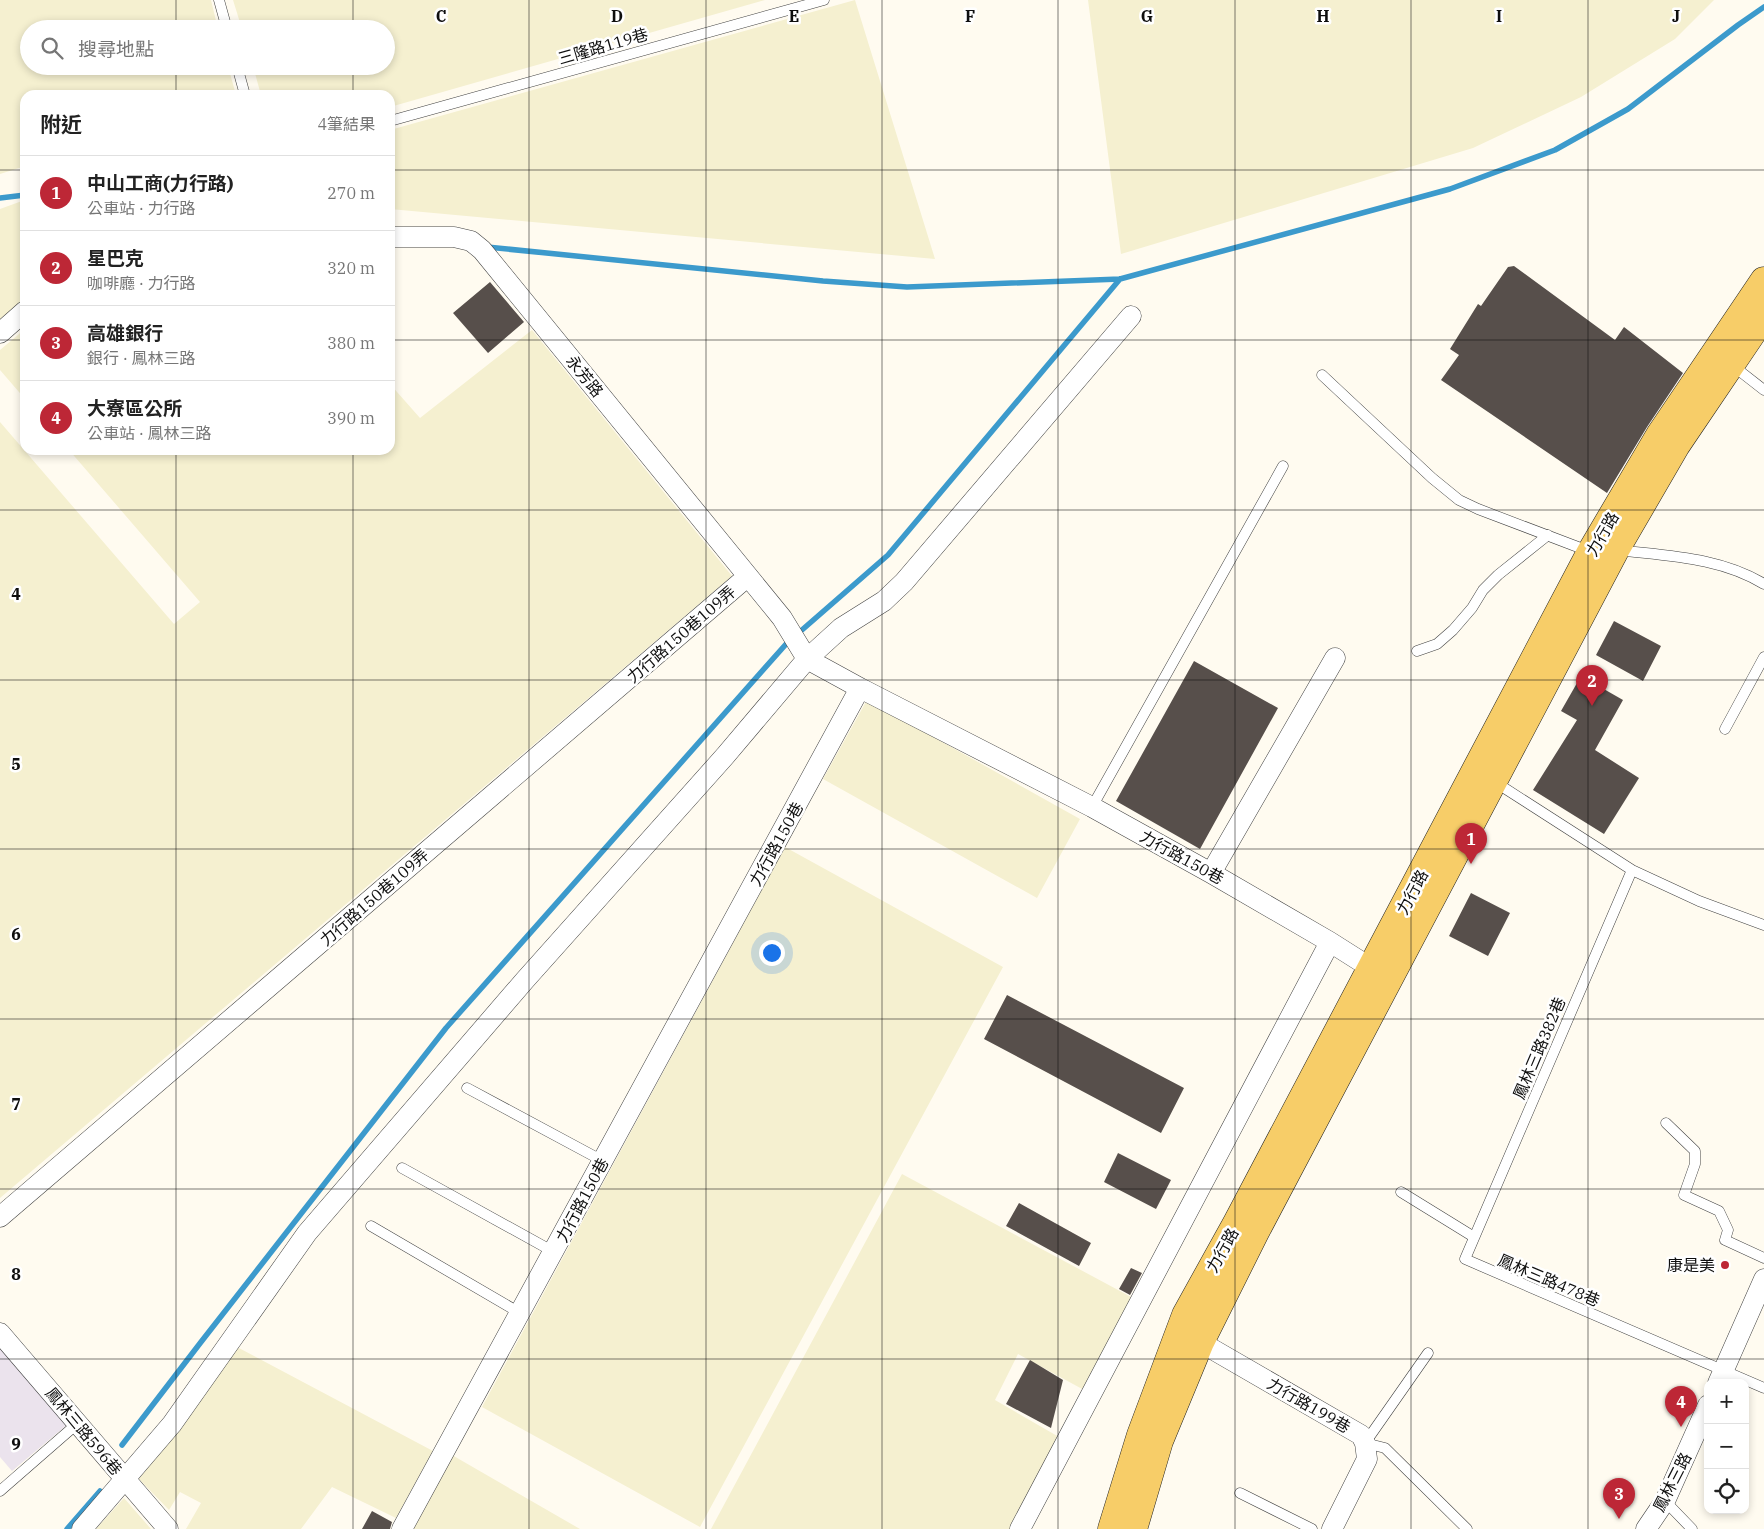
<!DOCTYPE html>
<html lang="zh-TW">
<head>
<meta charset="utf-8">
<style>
  body { margin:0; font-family:"IBM Plex Serif","Noto Sans TC",serif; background:#f6f6f6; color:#222 }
  .controls { position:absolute; right:15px; bottom:15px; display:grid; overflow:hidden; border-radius:10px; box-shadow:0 2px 8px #0003 }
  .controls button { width:45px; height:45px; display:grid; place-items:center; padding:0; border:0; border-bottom:1px solid #e0e0e0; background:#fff; color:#222; font:25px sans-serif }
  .you { position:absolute; left:771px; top:952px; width:18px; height:18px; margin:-12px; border:4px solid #fff; border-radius:50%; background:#1a73e8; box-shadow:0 0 0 8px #1a73e833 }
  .badge { display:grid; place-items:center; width:32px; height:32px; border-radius:50%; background:#bd2736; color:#fff; font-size:16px; font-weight:700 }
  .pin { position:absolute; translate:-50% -41px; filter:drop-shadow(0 1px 2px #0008) }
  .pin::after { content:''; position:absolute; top:26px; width:18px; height:15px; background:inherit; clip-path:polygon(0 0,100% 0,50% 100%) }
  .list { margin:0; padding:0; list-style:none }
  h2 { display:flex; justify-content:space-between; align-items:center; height:65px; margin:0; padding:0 20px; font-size:21px }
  h2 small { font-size:16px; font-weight:400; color:#767676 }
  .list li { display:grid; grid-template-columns:32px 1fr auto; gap:15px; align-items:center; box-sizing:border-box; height:75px; padding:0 20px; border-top:1px solid #e0e0e0 }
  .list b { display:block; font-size:19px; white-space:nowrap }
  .list p { margin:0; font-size:16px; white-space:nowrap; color:#767676 }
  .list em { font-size:16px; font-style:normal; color:#767676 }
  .icon { flex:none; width:28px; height:28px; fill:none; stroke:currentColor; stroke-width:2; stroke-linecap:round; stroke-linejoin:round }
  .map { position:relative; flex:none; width:1764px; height:1529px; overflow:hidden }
  .search { position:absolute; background:#fff; box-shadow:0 2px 8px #0003; left:20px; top:20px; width:375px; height:55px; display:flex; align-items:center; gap:12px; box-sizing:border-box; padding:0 18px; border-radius:28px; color:#767676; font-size:19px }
  .panel { position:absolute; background:#fff; box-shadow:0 2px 8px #0003; left:20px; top:90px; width:375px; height:365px; border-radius:15px }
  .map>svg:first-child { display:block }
  .industrial { fill:#ebe3ed }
  .farmland { fill:#f5f0d0 }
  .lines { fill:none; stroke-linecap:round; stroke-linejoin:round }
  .stream { stroke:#3c9acc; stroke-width:5.5 }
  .building { fill:#574f4b }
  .lane-casing { stroke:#414141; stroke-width:11 }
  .street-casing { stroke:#414141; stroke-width:21 }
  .primary-casing { stroke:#1f1f1f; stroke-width:29 }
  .lane { stroke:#fff; stroke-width:10 }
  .street { stroke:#fff; stroke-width:20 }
  .primary { stroke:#f7cd68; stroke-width:28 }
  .grid { fill:none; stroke:#0e0e0e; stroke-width:1; stroke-opacity:0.55 }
  .poi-dot { fill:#bd2736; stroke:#fff; stroke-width:2 }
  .labels { text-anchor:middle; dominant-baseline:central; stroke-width:5; stroke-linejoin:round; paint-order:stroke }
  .street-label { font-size:16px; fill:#0e0e0e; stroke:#fff }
  .poi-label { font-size:16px; fill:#0e0e0e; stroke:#fff; text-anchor:end }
  .grid-label { font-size:16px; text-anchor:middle; font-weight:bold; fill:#0e0e0e; stroke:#fff; stroke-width:5; stroke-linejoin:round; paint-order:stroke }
</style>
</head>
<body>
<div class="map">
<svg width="1764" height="1529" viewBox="0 0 1764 1529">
  <rect width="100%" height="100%" fill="#fffbf0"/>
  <path class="industrial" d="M 0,1343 L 68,1424 L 12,1471 L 0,1457 Z"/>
  <path class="farmland" d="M 0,0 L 211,0 L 218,29 L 29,29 L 29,66 L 228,66 L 236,95 L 25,95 L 25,168 L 19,168 L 0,174 Z
    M 233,0 L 765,0 L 390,107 L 390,95 L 261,95 L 253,66 L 386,66 L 386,29 L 242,29 Z
    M 855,0 L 935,259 L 390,209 L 390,130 Z
    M 1088,0 L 1714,0 L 1675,39 L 1581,97 L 1473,148 L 1121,254 Z
    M 22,201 L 25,202 L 25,304 L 0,325 L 0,209 Z
    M 25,329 L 25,399 L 0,370 L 0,350 Z
    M 532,330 L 732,576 L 0,1198 L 0,422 L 174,624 L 200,602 L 69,450 L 390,450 L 390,384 L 420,418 Z
    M 867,700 L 1080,819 L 1037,898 L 823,779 Z
    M 785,847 L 1003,967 L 700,1527 L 482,1407 Z
    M 902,1174 L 1133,1298 L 1084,1390 L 1018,1354 L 995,1400 L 1059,1437 L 1011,1529 L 711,1529 Z
    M 237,1347 L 433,1451 L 396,1518 L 332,1487 L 301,1529 L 186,1529 L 201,1503 L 180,1492 L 169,1510 L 139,1479 Z
    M 452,1455 L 580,1529 L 412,1529 Z
    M 124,1498 L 151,1529 L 96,1529 Z"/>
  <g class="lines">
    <path class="stream" d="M 0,198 L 25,195
      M 487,247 L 823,281 L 907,287 L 1120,279 L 1450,189 L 1555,150 L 1628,109 L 1738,25 L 1764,7
      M 122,1445 L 201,1342 L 446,1028 L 787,643 L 888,555 L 1120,279
      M 67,1529 L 100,1491"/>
  </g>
  <path class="building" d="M 1514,266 L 1615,340 L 1624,327 L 1683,373 L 1647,427 L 1607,493 L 1441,380 L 1459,355 L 1450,349 L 1478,304 L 1481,306 L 1508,267 Z
    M 490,282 L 524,322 L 488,353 L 453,313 Z
    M 1614,621 L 1661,646 L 1643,681 L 1596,655 Z
    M 1194,661 L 1278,708 L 1200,849 L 1116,801 Z
    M 1581,676 L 1623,700 L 1595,750 L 1639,778 L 1604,834 L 1533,790 L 1577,720 L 1561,711 Z
    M 1471,893 L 1510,913 L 1488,956 L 1449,936 Z
    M 1007,995 L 1184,1088 L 1161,1133 L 984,1039 Z
    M 1118,1153 L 1171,1180 L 1156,1209 L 1104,1182 Z
    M 1019,1203 L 1091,1243 L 1079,1266 L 1006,1226 Z
    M 1131,1268 L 1142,1273 L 1130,1295 L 1119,1289 Z
    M 1030,1360 L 1063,1380 L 1051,1428 L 1006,1404 Z
    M 372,1511 L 392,1522 L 390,1529 L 362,1529 Z"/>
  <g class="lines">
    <defs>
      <path id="lane" d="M 219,0 L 227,29
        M 237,66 L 245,95
        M 390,121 L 824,0
        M 1732,365 L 1764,390
        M 1322,375 L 1432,478 L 1459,500 L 1478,509 L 1591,552
        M 1618,550 C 1667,556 1720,557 1764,584
        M 1417,651 L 1437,644 L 1453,630 L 1472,608 L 1483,590 L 1498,575 L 1548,535
        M 1725,729 L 1764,657
        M 1495,782 L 1632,870 L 1699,901 L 1764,925
        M 1092,807 L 1283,466
        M 1632,870 L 1465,1259 L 1764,1388
        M 467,1088 L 603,1161
        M 1666,1123 L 1695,1151 L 1695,1164 L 1684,1195 L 1719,1211 L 1728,1230 L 1725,1240 L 1764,1258
        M 402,1168 L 554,1252
        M 1401,1192 L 1474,1237
        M 371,1226 L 520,1313
        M 1428,1353 L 1365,1443 L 1385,1448 L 1467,1529
        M 0,1491 L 78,1423
        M 1240,1493 L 1312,1529
        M 1665,1501 L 1692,1529"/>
      <path id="street" d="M 390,237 L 454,237 L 471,241 L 482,250 L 782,618 L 807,659 L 860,688
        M 0,333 L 25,311
        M 1211,873 L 1335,658
        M 0,1217 L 747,577
        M 0,1333 L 168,1529
        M 1187,1337 L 1200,1342 L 1361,1435 L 1365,1443 L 1367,1459 L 1332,1529
        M 1718,1383 L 1764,1279
        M 82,1529 L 172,1424 L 307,1233 L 525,980 L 725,756 L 807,659 L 841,628 L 884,601 L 904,582 L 1131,316
        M 402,1529 L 860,688 L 1092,807 L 1211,873 L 1330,942 L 1382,975
        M 1020,1529 L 1330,942
        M 1646,1529 L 1665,1501 L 1708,1405"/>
      <path id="primary" d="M 1112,1529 L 1141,1435 L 1186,1315 L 1237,1223 L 1591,552 L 1660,435 L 1764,281
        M 1133,1529 L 1159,1441 L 1200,1342 L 1255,1232 L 1615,550 L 1676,445 L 1764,315"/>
    </defs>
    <use href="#lane" class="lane-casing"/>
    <use href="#street" class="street-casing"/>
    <use href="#primary" class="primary-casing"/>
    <use href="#lane" class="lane"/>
    <use href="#street" class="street"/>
    <use href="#primary" class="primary"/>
  </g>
  <path class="grid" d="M 176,0 L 176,29M 353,0 L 353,29M 529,0 L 529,1529M 706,0 L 706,1529M 882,0 L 882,1529M 1058,0 L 1058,1529M 1235,0 L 1235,1529M 1411,0 L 1411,1529M 1588,0 L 1588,1529M 176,66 L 176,95M 353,66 L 353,95M 0,170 L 25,170M 390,170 L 1764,170M 0,340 L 25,340M 390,340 L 1764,340M 176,450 L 176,1529M 353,450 L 353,1529M 0,510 L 1764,510M 0,680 L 1764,680M 0,849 L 1764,849M 0,1019 L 1764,1019M 0,1189 L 1764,1189M 0,1359 L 1764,1359"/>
  <circle class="poi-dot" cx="1725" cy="1265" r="5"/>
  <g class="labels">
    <g class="street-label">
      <text transform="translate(603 46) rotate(-16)">三隆路119巷</text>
      <text transform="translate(585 376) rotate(51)">永芳路</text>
      <text transform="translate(1602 534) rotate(-60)">力行路</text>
      <text transform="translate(681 634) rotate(-41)">力行路150巷109弄</text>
      <text transform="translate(776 844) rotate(-61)">力行路150巷</text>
      <text transform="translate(1182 857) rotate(29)">力行路150巷</text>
      <text transform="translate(1412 892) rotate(-62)">力行路</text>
      <text transform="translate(374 897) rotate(-41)">力行路150巷109弄</text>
      <text transform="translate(1539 1048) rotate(-67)">鳳林三路382巷</text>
      <text transform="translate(582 1200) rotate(-62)">力行路150巷</text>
      <text transform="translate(1222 1250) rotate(-61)">力行路</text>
      <text transform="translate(1549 1280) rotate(23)">鳳林三路478巷</text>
      <text transform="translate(1309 1405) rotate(30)">力行路199巷</text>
      <text transform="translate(84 1431) rotate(50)">鳳林三路596巷</text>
      <text transform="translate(1672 1482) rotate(-63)">鳳林三路</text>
    </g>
    <g class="poi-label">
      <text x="1715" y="1265">康是美</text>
    </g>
  </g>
  <g class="grid-label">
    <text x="441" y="22">C</text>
    <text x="617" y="22">D</text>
    <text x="794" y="22">E</text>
    <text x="970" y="22">F</text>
    <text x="1147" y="22">G</text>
    <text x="1323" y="22">H</text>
    <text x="1499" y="22">I</text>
    <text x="1676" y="22">J</text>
    <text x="16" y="600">4</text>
    <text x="16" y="770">5</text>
    <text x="16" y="940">6</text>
    <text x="16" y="1110">7</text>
    <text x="16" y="1280">8</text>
    <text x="16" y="1450">9</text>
  </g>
</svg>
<div class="controls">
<button>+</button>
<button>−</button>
<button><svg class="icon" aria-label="locate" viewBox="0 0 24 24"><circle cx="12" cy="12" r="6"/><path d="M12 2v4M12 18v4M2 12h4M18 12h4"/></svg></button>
</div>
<div class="you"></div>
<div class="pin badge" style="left:1471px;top:864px">1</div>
<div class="pin badge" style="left:1592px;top:706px">2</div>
<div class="pin badge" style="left:1619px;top:1519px">3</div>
<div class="pin badge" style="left:1681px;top:1427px">4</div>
<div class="search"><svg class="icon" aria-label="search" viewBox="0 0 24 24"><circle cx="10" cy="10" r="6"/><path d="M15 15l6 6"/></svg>搜尋地點</div>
<section class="panel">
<h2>附近<small>4筆結果</small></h2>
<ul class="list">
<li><span class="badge">1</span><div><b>中山工商(力行路)</b><p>公車站 · 力行路</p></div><em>270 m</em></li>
<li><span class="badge">2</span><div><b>星巴克</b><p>咖啡廳 · 力行路</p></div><em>320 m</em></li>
<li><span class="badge">3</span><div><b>高雄銀行</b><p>銀行 · 鳳林三路</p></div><em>380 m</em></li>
<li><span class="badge">4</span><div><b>大寮區公所</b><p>公車站 · 鳳林三路</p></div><em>390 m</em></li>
</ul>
</section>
</div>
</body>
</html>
